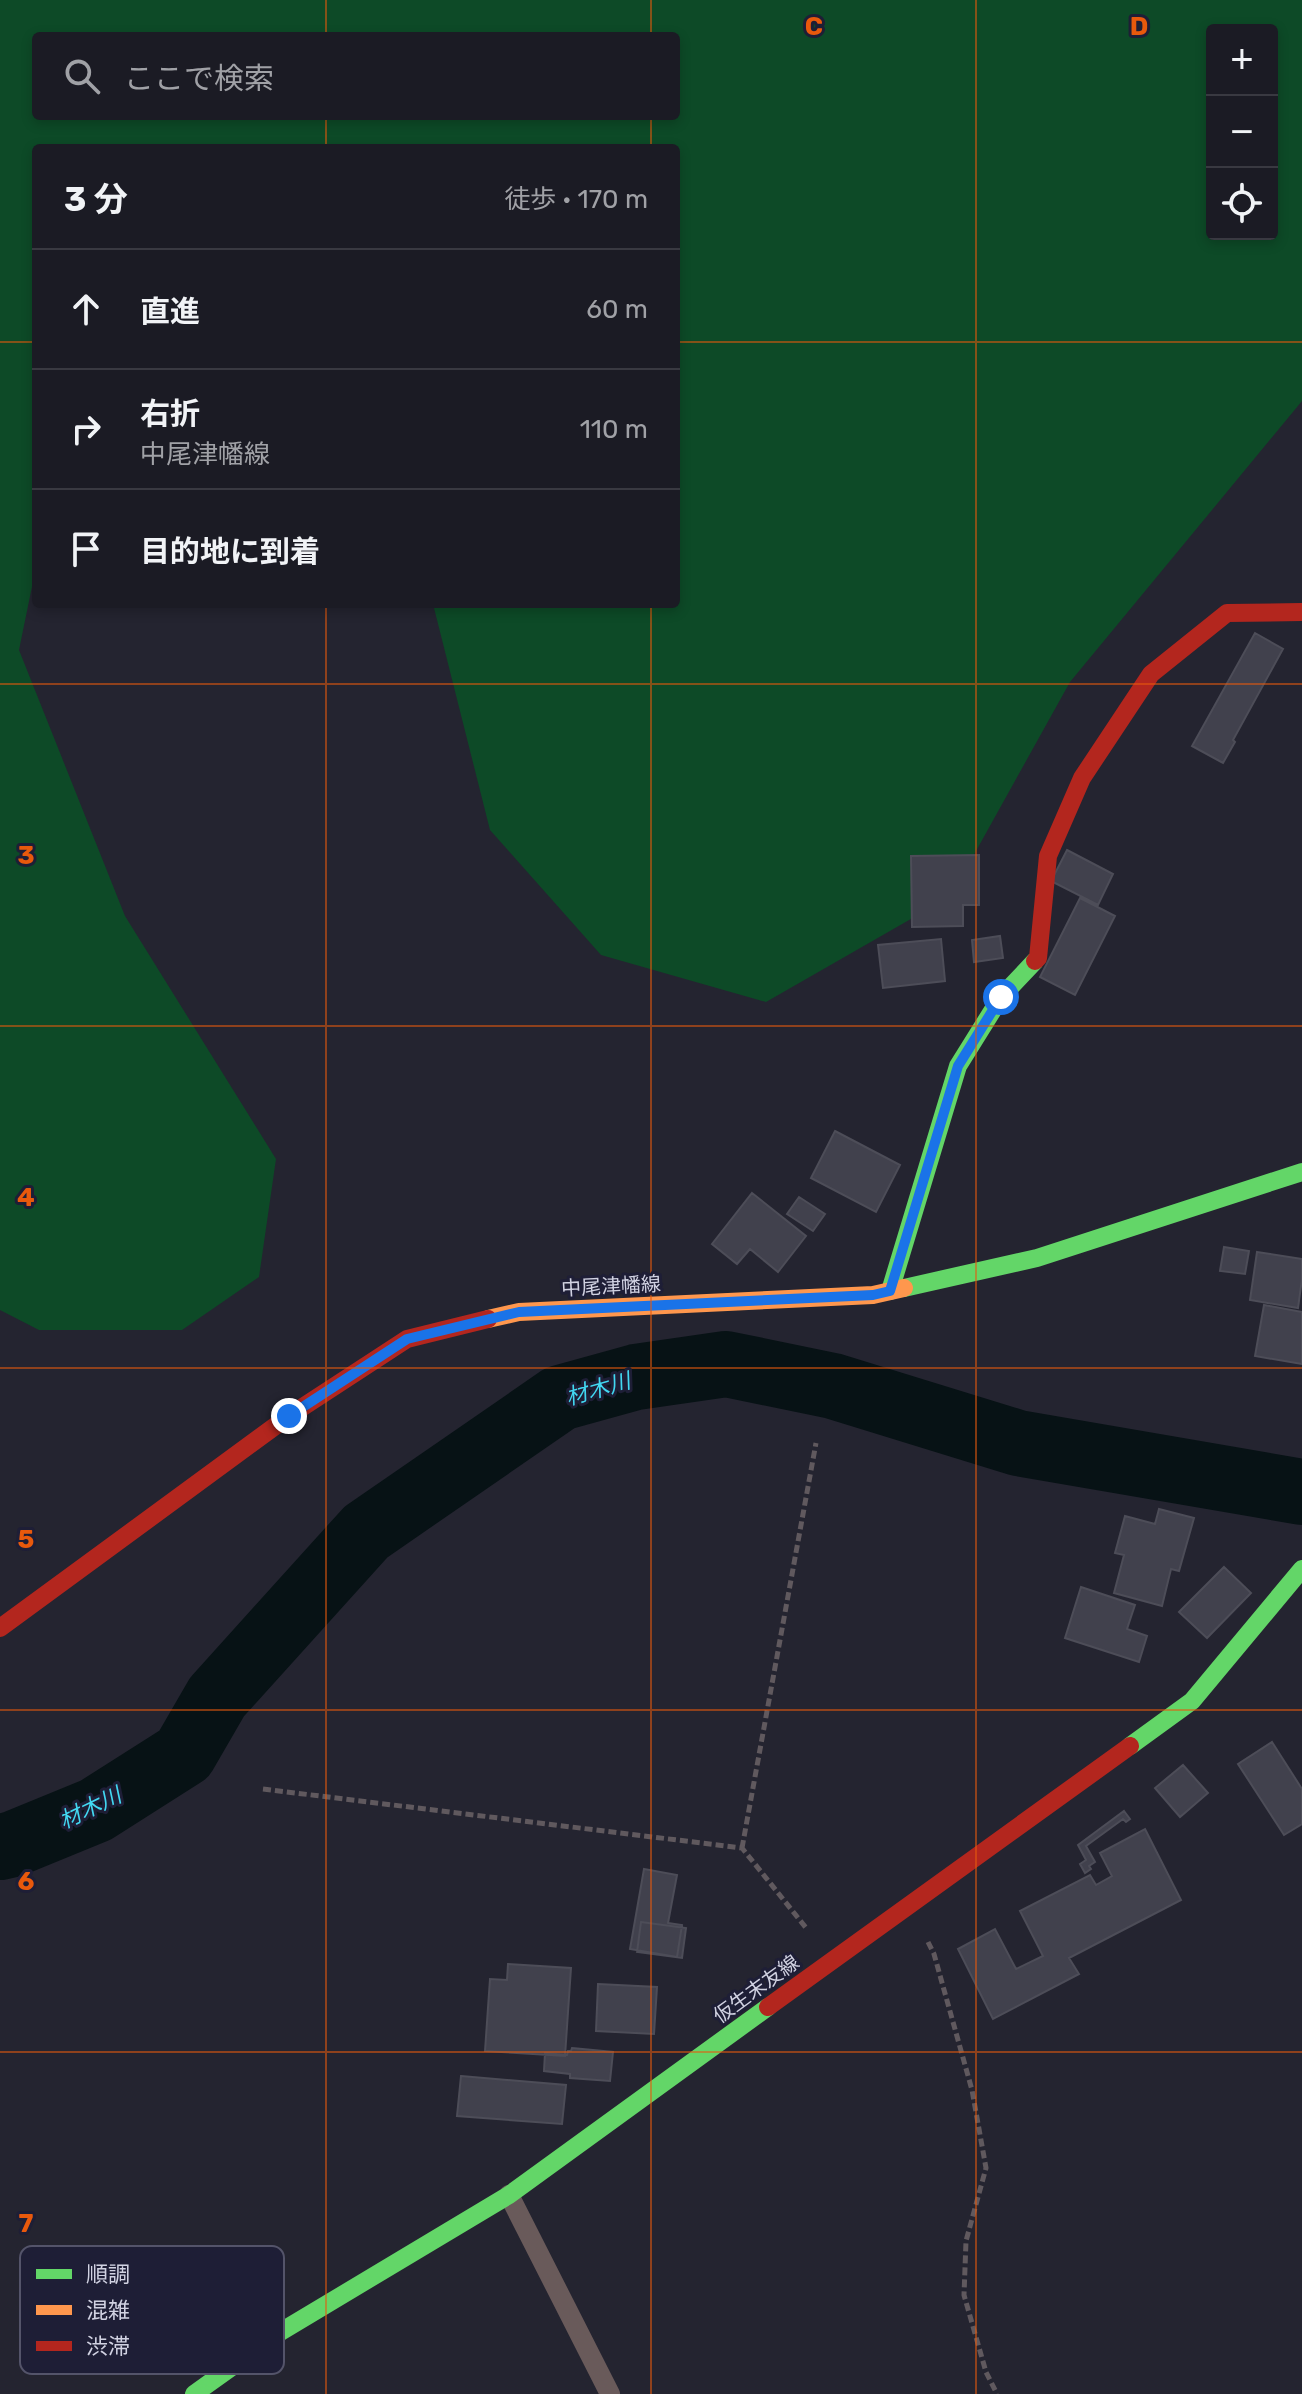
<!DOCTYPE html>
<html lang="ja">
<head>
<meta charset="utf-8">
<style>
  body { margin:0; font-family:Rubik,"Noto Sans JP",sans-serif; background:#282831; color:#f1f3f6 }
  .controls { position:absolute; right:24px; top:24px; display:grid; overflow:hidden; border-radius:8px; box-shadow:0 4px 12px #0003 }
  .controls button { width:72px; height:72px; display:grid; place-items:center; padding:0; border:0; border-bottom:2px solid #393941; background:#1b1b24; color:#f1f3f6; font:40px sans-serif }
  .stop { position:absolute; width:24px; height:24px; margin:-18px; border:6px solid #1a73e8; border-radius:50%; background:#fff }
  .stop.end { background:#1a73e8; border-color:#fff; box-shadow:0 2px 8px #0008 }
  .list { margin:0; padding:0; list-style:none }
  h2 { display:flex; justify-content:space-between; align-items:center; height:104px; margin:0; padding:0 32px; font-size:34px }
  h2 small { font-size:26px; font-weight:400; color:#a0a1a6 }
  .list li { display:grid; grid-template-columns:52px 1fr auto; gap:24px; align-items:center; box-sizing:border-box; height:120px; padding:0 32px; border-top:2px solid #393941 }
  .list b { display:block; font-size:30px; white-space:nowrap }
  .list p { margin:0; font-size:26px; white-space:nowrap; color:#a0a1a6 }
  .list em { font-size:26px; font-style:normal; color:#a0a1a6 }
  .icon { flex:none; width:44px; height:44px; fill:none; stroke:currentColor; stroke-width:2; stroke-linecap:round; stroke-linejoin:round }
  .map { position:relative; flex:none; width:1302px; height:2394px; overflow:hidden }
  .search { position:absolute; background:#1b1b24; box-shadow:0 4px 12px #0003; left:32px; top:32px; width:648px; height:88px; display:flex; align-items:center; gap:20px; box-sizing:border-box; padding:0 28px; border-radius:8px; color:#a0a1a6; font-size:30px }
  .panel { position:absolute; background:#1b1b24; box-shadow:0 4px 12px #0003; left:32px; top:144px; width:648px; height:464px; border-radius:8px }
  .map>svg:first-child { display:block }
  .green { fill:#0d4a27; fill-rule:evenodd }
  .lines { fill:none; stroke-linecap:round; stroke-linejoin:round }
  .river { stroke:#071215; stroke-width:66 }
  .building { fill:#41414d; stroke:#4d4d58; stroke-width:2 }
  .path { stroke:#60595e; stroke-width:5; stroke-dasharray:8 4; stroke-linecap:butt }
  .lane { stroke:#695a5a; stroke-width:20 }
  .fast { stroke:#63d668; stroke-width:18 }
  .slow { stroke:#ff974d; stroke-width:18 }
  .jam { stroke:#b3261e; stroke-width:18 }
  .route { stroke:#1a73e8; stroke-width:10 }
  .grid { fill:none; stroke:#e8590c; stroke-width:2; stroke-opacity:0.55 }
  .labels { text-anchor:middle; dominant-baseline:central; stroke-width:6; stroke-linejoin:round; paint-order:stroke }
  .street-label { font-size:20px; fill:#d1d2e2; stroke:#1e1e36 }
  .water-label { font-size:22px; font-style:italic; fill:#42d8f2; stroke:#1e1e36 }
  .key { fill:#1e1e36; stroke:#54546a; stroke-width:2 }
  .key-label { font-size:22px; fill:#d1d2e2 }
  .grid-label { font-size:26px; text-anchor:middle; font-weight:bold; fill:#e8590c; stroke:#1e1e36; stroke-width:6; stroke-linejoin:round; paint-order:stroke }
</style>
</head>
<body>
<div class="map">
<svg width="1302" height="2394" viewBox="0 0 1302 2394">
  <rect width="100%" height="100%" fill="#242430"/>
  <path class="green" d="M 0,0 L 1302,0 L 1302,401 L 1070,682 L 951,896 L 766,1002 L 601,955 L 490,830 L 433,604 L 676,604 L 676,148 L 36,148 L 36,567 L 19,650 L 125,916 L 276,1159 L 259,1277 L 182,1330 L 39,1330 L 0,1310 ZM 1212,30 L 1272,30 L 1272,234 L 1212,234 ZM 36,36 L 676,36 L 676,116 L 36,116 Z"/>
  <g class="lines">
    <path class="river" d="M 0,1847 L 13,1844 L 96,1810 L 184,1754 L 217,1697 L 366,1532 L 560,1398 L 636,1377 L 726,1364 L 833,1386 L 1018,1443 L 1302,1492"/>
  </g>
  <path class="building" d="M 1255,633 L 1283,649 L 1233,740 L 1235,742 L 1223,763 L 1192,746 Z
    M 1067,850 L 1113,874 L 1098,905 L 1051,881 Z
    M 979,855 L 979,905 L 963,905 L 963,926 L 912,927 L 911,856 Z
    M 1080,898 L 1115,916 L 1075,995 L 1040,977 Z
    M 1000,936 L 1003,958 L 974,962 L 972,940 Z
    M 941,939 L 945,981 L 883,988 L 878,945 Z
    M 835,1131 L 900,1165 L 876,1212 L 811,1178 Z
    M 752,1193 L 806,1236 L 778,1272 L 750,1249 L 737,1264 L 712,1244 Z
    M 799,1197 L 825,1214 L 813,1231 L 787,1214 Z
    M 1224,1247 L 1249,1251 L 1245,1274 L 1220,1271 Z
    M 1257,1252 L 1302,1259 L 1302,1279 L 1298,1308 L 1250,1300 Z
    M 1264,1305 L 1302,1312 L 1302,1364 L 1255,1356 Z
    M 1159,1509 L 1194,1518 L 1179,1571 L 1171,1569 L 1162,1606 L 1114,1593 L 1124,1555 L 1115,1553 L 1125,1516 L 1155,1524 Z
    M 1224,1567 L 1251,1593 L 1207,1638 L 1179,1612 Z
    M 1081,1587 L 1135,1605 L 1127,1629 L 1147,1636 L 1139,1662 L 1065,1638 Z
    M 1272,1742 L 1302,1789 L 1302,1824 L 1284,1835 L 1238,1764 Z
    M 1183,1765 L 1208,1793 L 1180,1817 L 1155,1788 Z
    M 1124,1811 L 1130,1819 L 1126,1822 L 1123,1819 L 1086,1846 L 1095,1862 L 1089,1866 L 1091,1869 L 1085,1873 L 1080,1864 L 1086,1860 L 1078,1845 Z
    M 1145,1829 L 1181,1900 L 1069,1958 L 1079,1974 L 993,2019 L 958,1949 L 995,1929 L 1016,1969 L 1043,1956 L 1020,1911 L 1090,1875 L 1096,1885 L 1112,1876 L 1100,1853 Z
    M 644,1869 L 677,1875 L 668,1923 L 682,1925 L 677,1957 L 630,1949 Z
    M 641,1922 L 686,1928 L 682,1958 L 637,1952 Z
    M 508,1964 L 571,1968 L 565,2056 L 485,2051 L 490,1979 L 507,1980 Z
    M 598,1984 L 657,1987 L 654,2034 L 596,2031 Z
    M 572,2048 L 613,2052 L 610,2081 L 570,2078 L 570,2074 L 544,2071 L 545,2053 L 567,2055 L 568,2051 L 571,2051 Z
    M 461,2076 L 566,2085 L 562,2124 L 457,2116 Z"/>
  <g class="lines">
    <path class="path" d="M 263,1789 L 742,1848 L 807,1929
      M 742,1848 L 816,1443
      M 928,1942 L 934,1954 L 972,2090 L 986,2168 L 966,2241 L 964,2295 L 986,2372 L 997,2394"/>
    <path class="lane" d="M 509,2195 L 610,2394"/>
    <path class="fast" d="M 904,1288 L 1037,1258 L 1302,1172
      M 890,1291 L 958,1066 L 1001,997 L 1035,961
      M 1130,1746 L 1192,1701 L 1302,1569
      M 194,2394 L 282,2331 L 509,2195 L 768,2007"/>
    <path class="slow" d="M 488,1319 L 519,1312 L 873,1295 L 904,1288"/>
    <path class="jam" d="M 1035,961 L 1038,958 L 1048,856 L 1082,778 L 1151,674 L 1227,613 L 1302,612
      M 0,1628 L 289,1416 L 407,1339 L 488,1319
      M 768,2007 L 1130,1746"/>
  </g>
  <g class="lines">
    <path class="route" d="M 289,1416 L 407,1339 L 519,1312 L 873,1295 L 890,1291 L 958,1066 L 1001,997"/>
  </g>
  <path class="grid" d="M 326,0 L 326,36M 651,0 L 651,36M 976,0 L 976,2394M 326,116 L 326,148M 651,116 L 651,148M 0,342 L 36,342M 676,342 L 1302,342M 326,604 L 326,2394M 651,604 L 651,2394M 0,684 L 1302,684M 0,1026 L 1302,1026M 0,1368 L 1302,1368M 0,1710 L 1302,1710M 0,2052 L 1302,2052"/>
  <g class="labels">
    <g class="street-label">
      <text transform="translate(611 1286) rotate(-3)">中尾津幡線</text>
      <text transform="translate(756 1989) rotate(-36)">仮生末友線</text>
    </g>
    <g class="water-label">
      <text transform="translate(598 1389) rotate(-16)">材木川</text>
      <text transform="translate(90 1808) rotate(-26)">材木川</text>
    </g>
  </g>
  <rect x="20" y="2246" width="264" height="128" rx="12" class="key"/>
  <rect x="36" y="2269" width="36" height="10" fill="#63d668"/>
  <rect x="36" y="2305" width="36" height="10" fill="#ff974d"/>
  <rect x="36" y="2341" width="36" height="10" fill="#b3261e"/>
  <g class="key-label">
    <text x="86" y="2282">順調</text>
    <text x="86" y="2318">混雑</text>
    <text x="86" y="2354">渋滞</text>
  </g>
  <g class="grid-label">
    <text x="814" y="35">C</text>
    <text x="1139" y="35">D</text>
    <text x="26" y="864">3</text>
    <text x="26" y="1206">4</text>
    <text x="26" y="1548">5</text>
    <text x="26" y="1890">6</text>
    <text x="26" y="2232">7</text>
  </g>
</svg>
<div class="controls">
<button>+</button>
<button>−</button>
<button><svg class="icon" aria-label="locate" viewBox="0 0 24 24"><circle cx="12" cy="12" r="6"/><path d="M12 2v4M12 18v4M2 12h4M18 12h4"/></svg></button>
</div>
<div class="stop" style="left:1001px;top:997px"></div>
<div class="stop end" style="left:289px;top:1416px"></div>
<div class="search"><svg class="icon" aria-label="search" viewBox="0 0 24 24"><circle cx="10" cy="10" r="6"/><path d="M15 15l6 6"/></svg>ここで検索</div>
<section class="panel">
<h2>3 分<small>徒歩 · 170 m</small></h2>
<ul class="list">
<li><svg class="icon" aria-label="ahead" viewBox="0 0 24 24"><path d="M12 20V5M6 11l6-6 6 6"/></svg><div><b>直進</b></div><em>60 m</em></li>
<li><svg class="icon" aria-label="right" viewBox="0 0 24 24"><path d="M7 20v-9h11M14 6l5 5-5 5"/></svg><div><b>右折</b><p>中尾津幡線</p></div><em>110 m</em></li>
<li><svg class="icon" aria-label="arrive" viewBox="0 0 24 24"><path d="M6 21V4h12l-3 4 3 4H6"/></svg><div><b>目的地に到着</b></div></li>
</ul>
</section>
</div>
</body>
</html>
